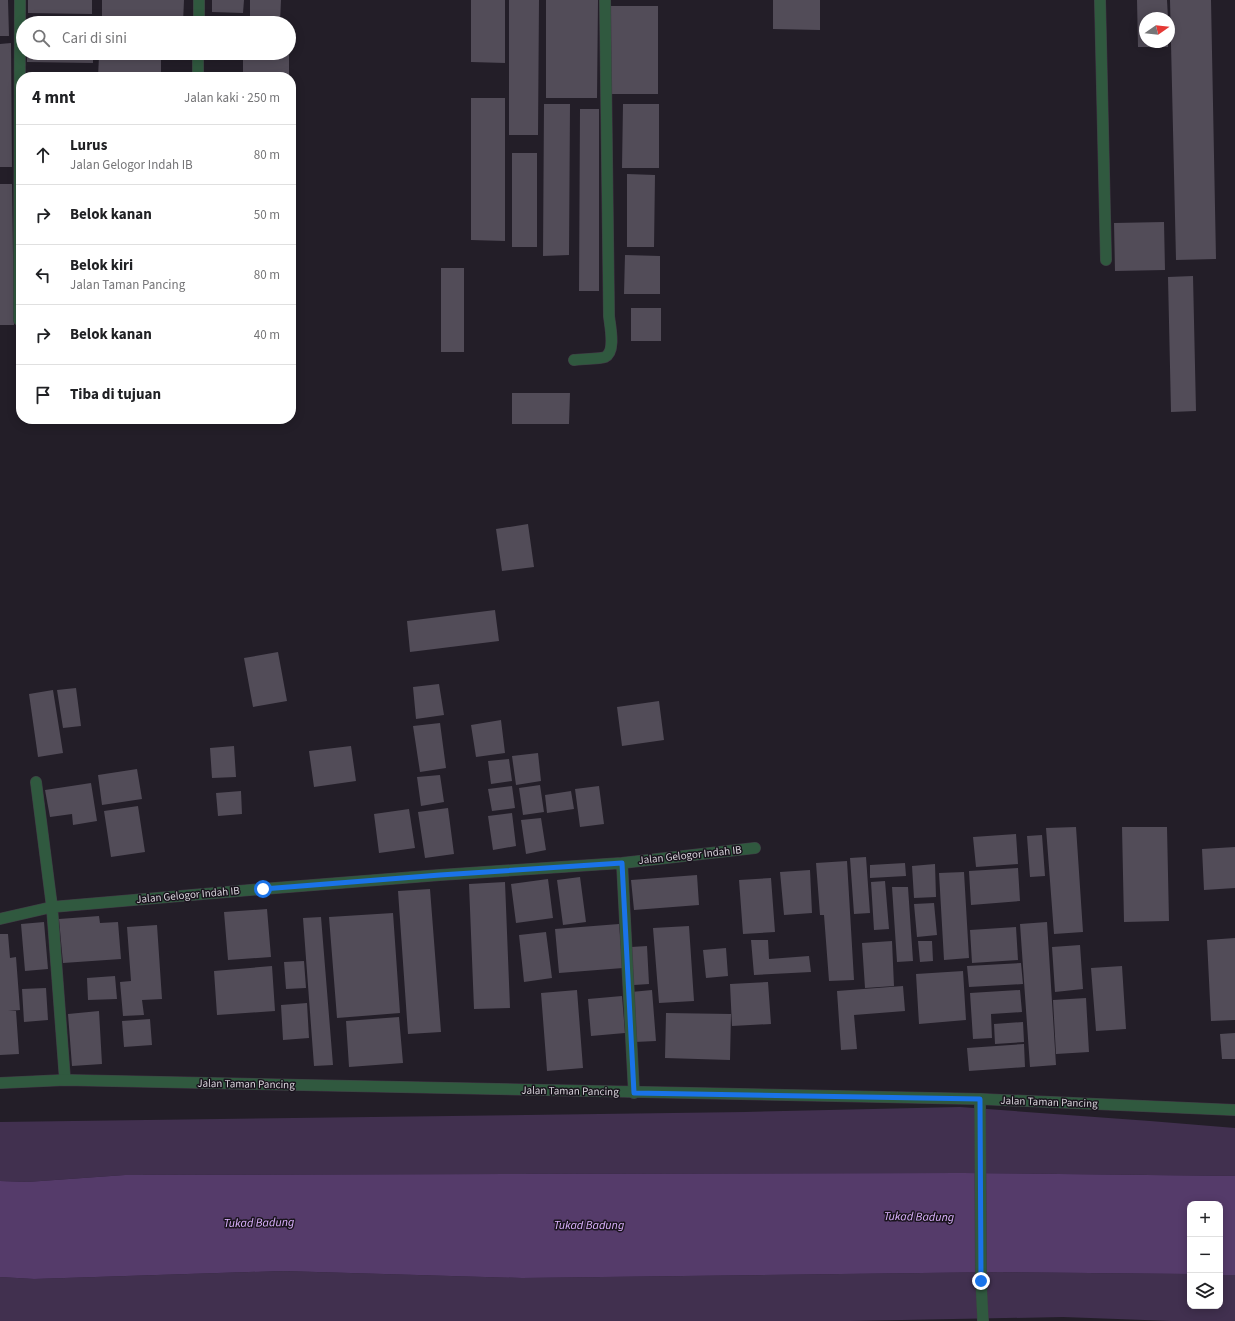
<!DOCTYPE html>
<html lang="id">
<head>
<meta charset="utf-8">
<style>
  body { margin:0; font-family:"Source Sans 3",sans-serif; background:#f6f6f6; color:#202124 }
  .controls { position:absolute; right:12px; bottom:12px; display:grid; overflow:hidden; border-radius:8px; box-shadow:0 2px 10px #0003 }
  .controls button { width:36px; height:36px; display:grid; place-items:center; padding:0; border:0; border-bottom:1px solid #e0e0e0; background:#fff; color:#202124; font:20px sans-serif }
  .compass { position:absolute; left:1139px; top:12px; width:36px; height:36px; border-radius:50%; background:#fff; box-shadow:0 2px 10px #0003; rotate:76deg }
  .stop { position:absolute; width:12px; height:12px; margin:-9px; border:3px solid #1a73e8; border-radius:50%; background:#fff }
  .stop.end { background:#1a73e8; border-color:#fff; box-shadow:0 1px 4px #0008 }
  .list { margin:0; padding:0; list-style:none }
  h2 { display:flex; justify-content:space-between; align-items:center; height:52px; margin:0; padding:0 16px; font-size:17px }
  h2 small { font-size:13px; font-weight:400; color:#757577 }
  .list li { display:grid; grid-template-columns:26px 1fr auto; gap:12px; align-items:center; box-sizing:border-box; height:60px; padding:0 16px; border-top:1px solid #e0e0e0 }
  .list b { display:block; font-size:15px; white-space:nowrap }
  .list p { margin:0; font-size:13px; white-space:nowrap; color:#757577 }
  .list em { font-size:13px; font-style:normal; color:#757577 }
  .icon { flex:none; width:22px; height:22px; fill:none; stroke:currentColor; stroke-width:2; stroke-linecap:round; stroke-linejoin:round }
  .map { position:relative; flex:none; width:1235px; height:1321px; overflow:hidden }
  .search { position:absolute; background:#fff; box-shadow:0 2px 10px #0003; left:16px; top:16px; width:280px; height:44px; display:flex; align-items:center; gap:10px; box-sizing:border-box; padding:0 14px; border-radius:22px; color:#757577; font-size:15px }
  .panel { position:absolute; background:#fff; box-shadow:0 2px 10px #0003; left:16px; top:72px; width:280px; height:352px; border-radius:16px }
  .map>svg:first-child { display:block }
  .green { fill:#41304f }
  .water { fill:#553b6a }
  .building { fill:#524c58 }
  .lines { fill:none; stroke-linecap:round; stroke-linejoin:round }
  .minor-casing { stroke:#403b45; stroke-width:12 }
  .tertiary-casing { stroke:#403b45; stroke-width:12 }
  .minor { stroke:#30593f; stroke-width:11 }
  .tertiary { stroke:#30593f; stroke-width:11 }
  .route { stroke:#1a73e8; stroke-width:5 }
  .labels { text-anchor:middle; dominant-baseline:central; stroke-width:3; stroke-linejoin:round; paint-order:stroke }
  .street-label { font-size:11px; fill:#d8d4db; stroke:#1a141e }
  .water-label { font-size:12px; font-style:italic; fill:#ddb3ff; stroke:#1a141e }
</style>
</head>
<body>
<div class="map">
<svg width="1235" height="1321" viewBox="0 0 1235 1321">
  <rect width="100%" height="100%" fill="#231e28"/>
  <path class="green" d="M 960,1107 L 1150,1121 L 1235,1128 L 1235,1176 L 962,1173 L 125,1175 L 27,1182 L 0,1181 L 0,1122 L 745,1112 Z
    M 283,1271 L 522,1278 L 1000,1272 L 1190,1274 L 1190,1306 L 1220,1306 L 1220,1275 L 1235,1275 L 1235,1321 L 1171,1321 L 1063,1317 L 851,1321 L 0,1321 L 0,1277 L 34,1279 Z"/>
  <path class="water" d="M 962,1173 L 1235,1176 L 1235,1275 L 1220,1275 L 1220,1204 L 1190,1204 L 1190,1274 L 1000,1272 L 522,1278 L 283,1271 L 34,1279 L 0,1277 L 0,1181 L 27,1182 L 125,1175 Z"/>
  <path class="building" d="M 0,0 L 8,0 L 9,36 L 0,36 Z
    M 28,0 L 92,0 L 92,14 L 28,13 Z
    M 102,0 L 184,0 L 183,23 L 102,23 Z
    M 212,0 L 244,0 L 243,13 L 212,12 Z
    M 250,0 L 281,0 L 280,23 L 250,23 Z
    M 471,0 L 505,0 L 505,63 L 471,62 Z
    M 509,0 L 539,0 L 538,135 L 509,135 Z
    M 546,0 L 598,0 L 597,98 L 546,98 Z
    M 773,0 L 820,0 L 820,30 L 773,29 Z
    M 1137,0 L 1167,0 L 1168,18 L 1145,18 L 1145,42 L 1168,42 L 1168,47 L 1138,47 Z
    M 1170,0 L 1211,0 L 1216,259 L 1176,260 Z
    M 611,6 L 658,6 L 658,94 L 611,94 Z
    M 11,43 L 12,167 L 0,167 L 0,44 Z
    M 27,53 L 93,53 L 93,63 L 27,62 Z
    M 206,53 L 237,53 L 237,56 L 206,56 Z
    M 243,53 L 289,53 L 289,76 L 243,75 Z
    M 99,56 L 161,57 L 161,77 L 98,77 Z
    M 471,98 L 505,98 L 505,241 L 471,240 Z
    M 544,104 L 570,104 L 569,255 L 543,256 Z
    M 623,104 L 659,104 L 659,168 L 622,168 Z
    M 580,109 L 599,109 L 599,291 L 579,291 Z
    M 512,153 L 537,153 L 537,247 L 512,247 Z
    M 627,174 L 655,175 L 654,247 L 627,247 Z
    M 0,184 L 12,184 L 14,325 L 0,325 Z
    M 1164,222 L 1165,270 L 1115,271 L 1114,223 Z
    M 625,255 L 660,256 L 660,294 L 624,294 Z
    M 441,268 L 464,268 L 464,352 L 441,352 Z
    M 1193,276 L 1196,411 L 1171,412 L 1168,277 Z
    M 631,308 L 661,308 L 661,341 L 631,341 Z
    M 512,393 L 570,393 L 569,424 L 512,424 Z
    M 528,524 L 534,567 L 502,571 L 496,529 Z
    M 495,610 L 499,641 L 410,652 L 407,621 Z
    M 278,652 L 287,701 L 253,707 L 244,658 Z
    M 439,684 L 444,715 L 416,719 L 413,687 Z
    M 76,688 L 81,726 L 63,728 L 57,690 Z
    M 53,690 L 63,753 L 38,757 L 29,694 Z
    M 659,701 L 664,740 L 622,746 L 617,707 Z
    M 501,720 L 505,753 L 476,757 L 471,725 Z
    M 440,723 L 446,768 L 420,772 L 413,726 Z
    M 234,746 L 236,777 L 212,778 L 210,748 Z
    M 351,746 L 356,781 L 314,787 L 309,751 Z
    M 538,753 L 541,781 L 516,785 L 512,756 Z
    M 509,759 L 512,781 L 491,784 L 488,761 Z
    M 137,769 L 142,799 L 102,805 L 98,775 Z
    M 440,775 L 444,802 L 421,806 L 417,777 Z
    M 91,783 L 97,821 L 73,825 L 72,814 L 50,817 L 45,790 Z
    M 540,785 L 544,812 L 523,815 L 519,788 Z
    M 512,786 L 515,808 L 492,811 L 488,789 Z
    M 599,786 L 604,824 L 580,827 L 575,789 Z
    M 241,791 L 242,814 L 218,816 L 216,793 Z
    M 571,791 L 574,809 L 547,813 L 545,795 Z
    M 138,806 L 145,852 L 111,857 L 104,811 Z
    M 448,808 L 454,854 L 425,858 L 418,812 Z
    M 409,809 L 415,848 L 379,853 L 374,814 Z
    M 512,813 L 516,846 L 493,850 L 488,816 Z
    M 541,818 L 546,850 L 526,854 L 521,820 Z
    M 1076,827 L 1083,932 L 1054,934 L 1046,828 Z
    M 1122,827 L 1167,827 L 1169,921 L 1124,922 Z
    M 1016,834 L 1018,864 L 976,867 L 973,837 Z
    M 1042,835 L 1045,876 L 1030,877 L 1027,836 Z
    M 1235,847 L 1235,888 L 1204,890 L 1202,849 Z
    M 866,857 L 870,913 L 854,914 L 850,858 Z
    M 847,861 L 854,980 L 829,981 L 824,915 L 820,915 L 816,863 Z
    M 905,863 L 906,876 L 870,878 L 870,865 Z
    M 935,864 L 936,897 L 914,898 L 912,866 Z
    M 1018,868 L 1020,901 L 971,905 L 969,871 Z
    M 810,870 L 812,913 L 784,915 L 780,872 Z
    M 964,872 L 969,958 L 944,960 L 939,873 Z
    M 697,875 L 699,905 L 634,910 L 631,880 Z
    M 580,877 L 586,922 L 563,925 L 557,880 Z
    M 771,878 L 775,932 L 743,934 L 739,880 Z
    M 548,879 L 553,918 L 516,923 L 511,884 Z
    M 885,881 L 889,929 L 874,930 L 871,882 Z
    M 505,882 L 510,1008 L 474,1009 L 469,884 Z
    M 892,887 L 908,887 L 913,961 L 897,962 Z
    M 430,889 L 441,1032 L 408,1034 L 398,891 Z
    M 934,903 L 937,935 L 917,937 L 914,904 Z
    M 267,909 L 271,957 L 228,960 L 224,912 Z
    M 393,913 L 400,1013 L 337,1018 L 329,917 Z
    M 99,916 L 100,923 L 118,922 L 121,959 L 63,963 L 59,919 Z
    M 321,917 L 333,1065 L 314,1066 L 303,918 Z
    M 44,922 L 48,969 L 25,971 L 21,924 Z
    M 1047,922 L 1056,1065 L 1030,1067 L 1020,924 Z
    M 619,924 L 623,968 L 559,973 L 555,929 Z
    M 157,925 L 162,999 L 142,1000 L 144,1015 L 123,1016 L 120,982 L 131,981 L 127,927 Z
    M 689,926 L 694,1001 L 659,1003 L 653,928 Z
    M 1016,927 L 1018,960 L 972,963 L 970,930 Z
    M 546,932 L 552,978 L 524,982 L 519,935 Z
    M 0,934 L 8,934 L 10,958 L 16,957 L 20,1010 L 8,1011 L 16,1011 L 19,1054 L 0,1055 Z
    M 1235,938 L 1235,1020 L 1211,1021 L 1207,940 Z
    M 751,940 L 768,940 L 769,959 L 809,956 L 811,972 L 754,975 Z
    M 892,941 L 894,986 L 865,988 L 862,943 Z
    M 918,941 L 932,941 L 933,961 L 920,962 Z
    M 1080,945 L 1083,989 L 1055,992 L 1052,947 Z
    M 647,946 L 649,984 L 634,985 L 631,947 Z
    M 726,948 L 728,976 L 706,978 L 703,950 Z
    M 304,961 L 306,988 L 286,989 L 284,962 Z
    M 1021,963 L 1023,984 L 969,987 L 967,966 Z
    M 272,966 L 275,1011 L 217,1015 L 214,971 Z
    M 1122,966 L 1126,1029 L 1096,1031 L 1091,968 Z
    M 963,971 L 966,1020 L 919,1024 L 916,974 Z
    M 115,976 L 117,999 L 88,1000 L 87,978 Z
    M 768,982 L 771,1024 L 732,1026 L 730,984 Z
    M 903,986 L 905,1011 L 854,1015 L 857,1049 L 841,1050 L 837,991 Z
    M 46,988 L 48,1020 L 24,1022 L 22,989 Z
    M 577,990 L 583,1068 L 547,1071 L 541,993 Z
    M 652,990 L 656,1041 L 635,1042 L 631,992 Z
    M 1020,990 L 1022,1012 L 991,1014 L 992,1038 L 973,1039 L 970,993 Z
    M 622,996 L 625,1033 L 591,1036 L 588,999 Z
    M 1086,998 L 1089,1052 L 1056,1054 L 1053,1000 Z
    M 307,1003 L 309,1038 L 283,1040 L 281,1005 Z
    M 99,1011 L 102,1064 L 72,1066 L 68,1014 Z
    M 666,1013 L 731,1014 L 730,1060 L 665,1058 Z
    M 399,1017 L 403,1063 L 349,1067 L 346,1021 Z
    M 150,1019 L 152,1045 L 124,1047 L 122,1021 Z
    M 1023,1022 L 1024,1042 L 995,1044 L 994,1024 Z
    M 1235,1033 L 1235,1059 L 1222,1059 L 1220,1034 Z
    M 1024,1044 L 1025,1067 L 969,1071 L 967,1048 Z"/>
  <g class="lines">
    <defs>
      <path id="minor" d="M 1100,0 L 1106,260
        M 199,23 L 199,0
        M 198,77 L 198,53
        M 19,320 L 20,0
        M 574,360 C 580,359 600,359 605,357 C 616,352 610,326 609,316 L 605,0
        M 36,782 L 52,907 L 65,1080
        M 622,863 L 634,1093
        M 0,919 L 52,907 L 263,889 L 440,875 L 622,863 L 755,848
        M 980,1099 L 981,1281 L 983,1321"/>
      <path id="tertiary" d="M 0,1083 L 65,1080 L 980,1099 L 1235,1110"/>
    </defs>
    <use href="#minor" class="minor-casing"/>
    <use href="#tertiary" class="tertiary-casing"/>
    <use href="#minor" class="minor"/>
    <use href="#tertiary" class="tertiary"/>
  </g>
  <g class="lines">
    <path class="route" d="M 263,889 L 440,875 L 622,863 L 634,1093 L 980,1099 L 981,1281"/>
  </g>
  <g class="labels">
    <g class="street-label">
      <text transform="translate(690 855) rotate(-6)">Jalan Gelogor Indah IB</text>
      <text transform="translate(188 895) rotate(-5)">Jalan Gelogor Indah IB</text>
      <text transform="translate(246 1084) rotate(1)">Jalan Taman Pancing</text>
      <text transform="translate(570 1091) rotate(1)">Jalan Taman Pancing</text>
      <text transform="translate(1049 1102) rotate(2)">Jalan Taman Pancing</text>
    </g>
    <g class="water-label">
      <text transform="translate(919 1217) rotate(1)">Tukad Badung</text>
      <text transform="translate(259 1223) rotate(-1)">Tukad Badung</text>
      <text x="589" y="1225">Tukad Badung</text>
    </g>
  </g>
</svg>
<div class="controls">
<button>+</button>
<button>−</button>
<button><svg class="icon" aria-label="layers" viewBox="0 0 24 24"><path d="M12 4l9 5-9 5-9-5zM3 14l9 5 9-5"/></svg></button>
</div>
<svg class="compass" viewBox="-18 -18 36 36"><path d="M0-13l5 13h-10z" fill="#e53935"/><path d="M0 13l5-13h-10z" fill="#757577"/></svg>
<div class="stop" style="left:263px;top:889px"></div>
<div class="stop end" style="left:981px;top:1281px"></div>
<div class="search"><svg class="icon" aria-label="search" viewBox="0 0 24 24"><circle cx="10" cy="10" r="6"/><path d="M15 15l6 6"/></svg>Cari di sini</div>
<section class="panel">
<h2>4 mnt<small>Jalan kaki · 250 m</small></h2>
<ul class="list">
<li><svg class="icon" aria-label="ahead" viewBox="0 0 24 24"><path d="M12 20V5M6 11l6-6 6 6"/></svg><div><b>Lurus</b><p>Jalan Gelogor Indah IB</p></div><em>80 m</em></li>
<li><svg class="icon" aria-label="right" viewBox="0 0 24 24"><path d="M7 20v-9h11M14 6l5 5-5 5"/></svg><div><b>Belok kanan</b></div><em>50 m</em></li>
<li><svg class="icon" aria-label="left" viewBox="0 0 24 24"><path d="M17 20v-9H6M10 6l-5 5 5 5"/></svg><div><b>Belok kiri</b><p>Jalan Taman Pancing</p></div><em>80 m</em></li>
<li><svg class="icon" aria-label="right" viewBox="0 0 24 24"><path d="M7 20v-9h11M14 6l5 5-5 5"/></svg><div><b>Belok kanan</b></div><em>40 m</em></li>
<li><svg class="icon" aria-label="arrive" viewBox="0 0 24 24"><path d="M6 21V4h12l-3 4 3 4H6"/></svg><div><b>Tiba di tujuan</b></div></li>
</ul>
</section>
</div>
</body>
</html>
